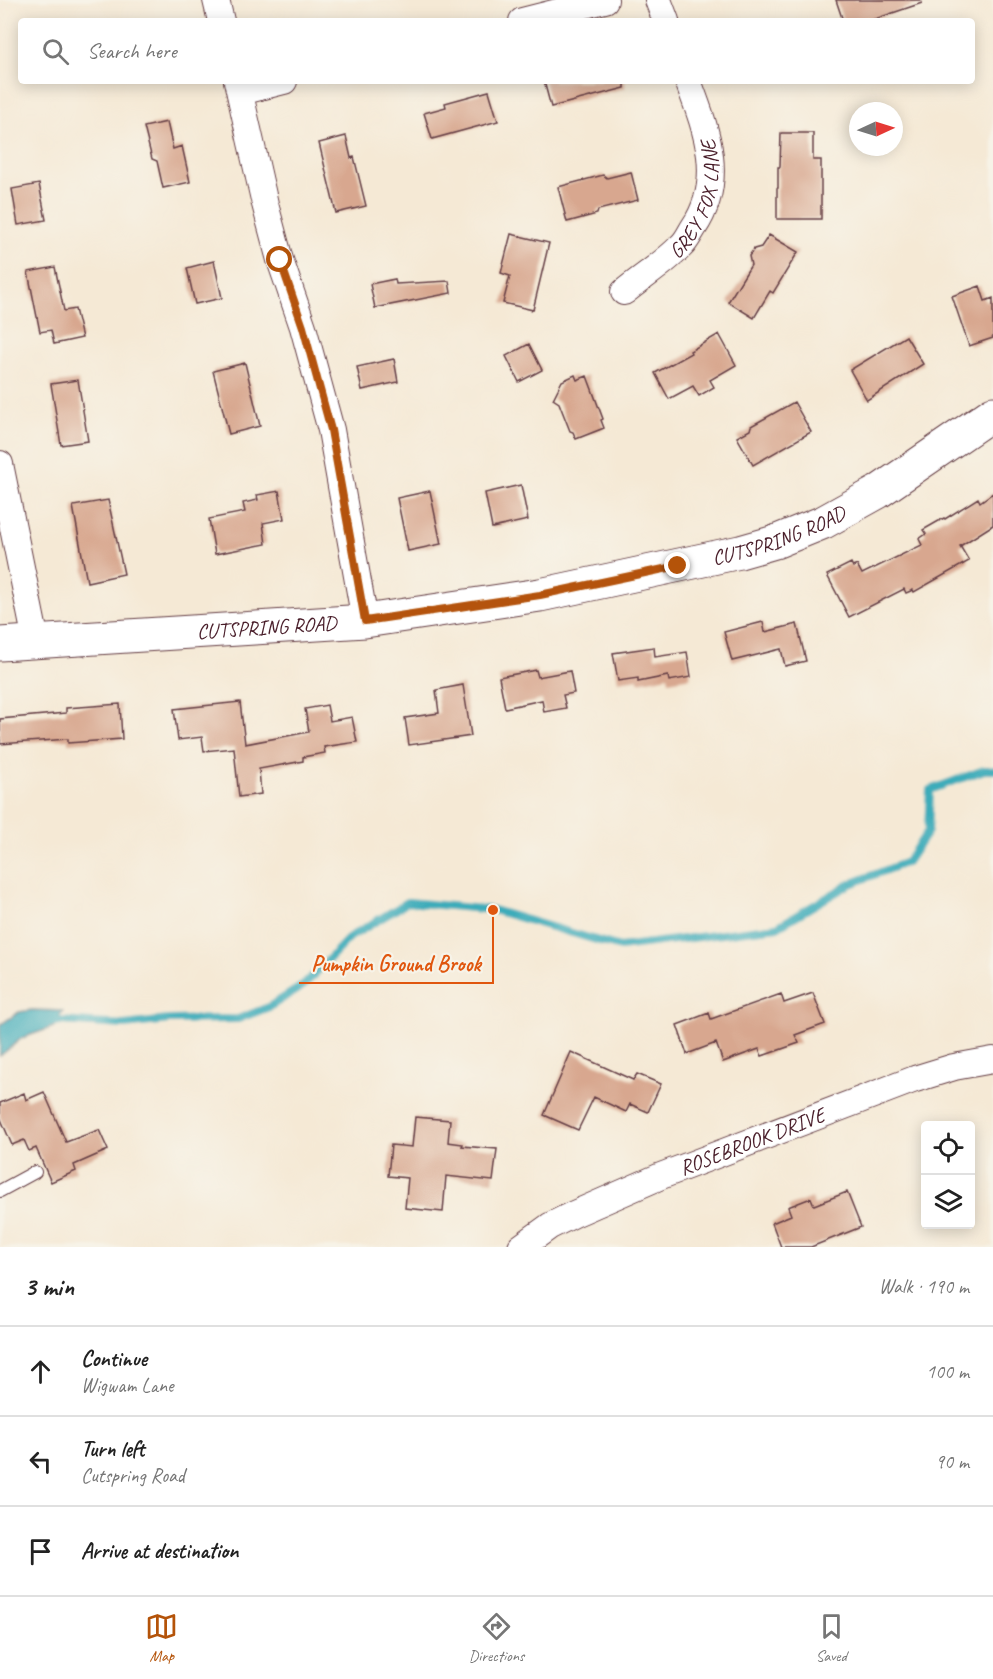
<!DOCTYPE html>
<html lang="en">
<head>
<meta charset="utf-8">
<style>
  body { margin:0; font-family:Caveat,sans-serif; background:#f6f6f6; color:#222 }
  .controls { position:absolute; right:18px; bottom:18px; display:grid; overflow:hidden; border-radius:6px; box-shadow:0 3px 15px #0003 }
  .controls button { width:54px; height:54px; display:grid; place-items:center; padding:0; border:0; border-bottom:2px solid #e0e0e0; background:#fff; color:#222; font:30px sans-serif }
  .compass { position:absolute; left:849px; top:102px; width:54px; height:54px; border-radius:50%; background:#fff; box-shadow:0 3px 15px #0003; rotate:86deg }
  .stop { position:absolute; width:18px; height:18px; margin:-14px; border:4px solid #b45309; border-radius:50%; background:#fff }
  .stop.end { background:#b45309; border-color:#fff; box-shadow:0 2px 6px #0008 }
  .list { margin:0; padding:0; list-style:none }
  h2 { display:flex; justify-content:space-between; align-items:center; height:78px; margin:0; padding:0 24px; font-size:26px }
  h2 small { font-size:20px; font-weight:400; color:#767676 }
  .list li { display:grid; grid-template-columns:39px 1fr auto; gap:18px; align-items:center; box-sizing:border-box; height:90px; padding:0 24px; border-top:2px solid #e0e0e0 }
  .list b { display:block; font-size:22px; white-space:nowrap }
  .list p { margin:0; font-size:20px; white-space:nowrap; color:#767676 }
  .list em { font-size:20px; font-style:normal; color:#767676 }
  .icon { flex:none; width:33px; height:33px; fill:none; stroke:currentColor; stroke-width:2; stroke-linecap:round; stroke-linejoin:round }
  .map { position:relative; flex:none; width:993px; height:1247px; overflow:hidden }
  .search { position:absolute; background:#fff; box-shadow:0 3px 15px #0003; left:18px; right:18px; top:18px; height:66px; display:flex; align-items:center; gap:15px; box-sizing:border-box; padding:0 21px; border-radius:6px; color:#767676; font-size:22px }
  .sheet { height:348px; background:#fff }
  nav { display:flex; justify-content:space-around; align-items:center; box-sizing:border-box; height:84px; border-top:2px solid #e0e0e0; background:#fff; font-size:16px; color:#767676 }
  nav a { display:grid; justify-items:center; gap:3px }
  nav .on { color:#b45309 }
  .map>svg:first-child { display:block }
  .water { fill:#3dacba; stroke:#446672; stroke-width:1.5 }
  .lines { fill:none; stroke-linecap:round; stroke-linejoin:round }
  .stream { stroke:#3dacba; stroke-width:8 }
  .building { fill:#d8a78f }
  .lane-casing { stroke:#643d44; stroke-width:14 }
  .street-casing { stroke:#643d44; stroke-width:28 }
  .secondary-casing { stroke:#643d44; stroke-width:35 }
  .lane { stroke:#fff; stroke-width:12 }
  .street { stroke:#fff; stroke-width:26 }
  .secondary { stroke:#fff; stroke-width:33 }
  .route { stroke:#b45309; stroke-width:8 }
  .labels { text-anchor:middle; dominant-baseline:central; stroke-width:4.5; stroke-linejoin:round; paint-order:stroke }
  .street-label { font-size:21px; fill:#4a1f2b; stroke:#f7f3e8 }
  .leader { fill:none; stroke:#e0560e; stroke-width:2 }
  .callout-dot { fill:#e0560e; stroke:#f7f3e8; stroke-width:2 }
  .callout-label { font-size:22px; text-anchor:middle; font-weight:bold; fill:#e0560e; stroke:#f7f3e8; stroke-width:4.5; stroke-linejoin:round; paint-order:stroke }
</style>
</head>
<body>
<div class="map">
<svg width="993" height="1247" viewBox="0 0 993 1247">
  <rect width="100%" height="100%" fill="#f7f3e8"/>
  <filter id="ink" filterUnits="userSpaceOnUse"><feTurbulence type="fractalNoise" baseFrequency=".0167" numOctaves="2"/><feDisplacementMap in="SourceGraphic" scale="12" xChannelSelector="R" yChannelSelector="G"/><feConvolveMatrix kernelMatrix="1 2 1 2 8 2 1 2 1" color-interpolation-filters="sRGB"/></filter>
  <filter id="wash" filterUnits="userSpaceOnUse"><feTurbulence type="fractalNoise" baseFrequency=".008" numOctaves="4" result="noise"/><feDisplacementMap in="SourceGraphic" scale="24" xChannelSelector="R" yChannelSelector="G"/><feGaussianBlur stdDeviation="1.35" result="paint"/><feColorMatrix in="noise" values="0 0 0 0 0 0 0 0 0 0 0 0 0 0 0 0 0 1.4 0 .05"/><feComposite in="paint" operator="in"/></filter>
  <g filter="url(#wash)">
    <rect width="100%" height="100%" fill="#f5e9d5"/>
    <path class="water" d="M 32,1010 L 63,1011 L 54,1027 L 22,1038 L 0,1056 L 0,1025 L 19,1012 Z"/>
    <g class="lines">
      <path class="stream" d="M 48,1023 L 60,1021 L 124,1025 L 169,1020 L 238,1019 L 269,1007 L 304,985 L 350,937 L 408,902 L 493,910 L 620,947 L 777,927 L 850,884 L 907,862 L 928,831 L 930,790 L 984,770 L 993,770"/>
    </g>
    <g id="blocks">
      <path class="building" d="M 836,0 L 921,0 L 922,3 L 869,21 L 843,21 Z
        M 544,81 L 625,81 L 625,88 L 551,107 Z
        M 489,91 L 498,121 L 432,139 L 424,113 L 446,107 L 445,103 Z
        M 167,122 L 173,149 L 182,146 L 190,182 L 163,188 L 157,161 L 152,159 L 144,127 Z
        M 781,133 L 813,133 L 813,160 L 821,160 L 821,219 L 777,219 L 777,188 L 778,188 L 778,167 L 780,167 Z
        M 346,136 L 351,158 L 354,157 L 366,206 L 336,213 L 319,143 Z
        M 631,172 L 638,200 L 598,210 L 597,214 L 567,222 L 558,187 L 603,175 L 607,178 Z
        M 39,184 L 46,220 L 18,225 L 12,189 Z
        M 511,234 L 549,243 L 533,310 L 503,303 L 510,276 L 501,273 Z
        M 769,235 L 798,252 L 773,293 L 770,291 L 754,318 L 728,302 L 751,265 L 749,256 L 754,249 L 761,247 Z
        M 214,261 L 222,298 L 195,304 L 187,268 Z
        M 55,267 L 64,311 L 75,309 L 82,338 L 54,344 L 51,330 L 40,332 L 28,272 Z
        M 395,279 L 396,284 L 449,281 L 451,293 L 375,308 L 370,284 Z
        M 980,286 L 985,301 L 993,298 L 993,338 L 969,346 L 952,296 Z
        M 719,334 L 736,365 L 710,380 L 714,387 L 699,396 L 693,386 L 669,399 L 655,373 L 691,353 L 690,351 Z
        M 906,336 L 923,364 L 867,400 L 850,370 Z
        M 529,344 L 542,370 L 519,382 L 506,356 Z
        M 394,359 L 398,382 L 362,390 L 357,367 Z
        M 245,363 L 260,426 L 229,434 L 213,371 Z
        M 575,375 L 577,380 L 587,376 L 603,419 L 601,420 L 604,428 L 576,439 L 573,432 L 570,431 L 559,403 L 553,399 L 562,381 Z
        M 78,380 L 88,441 L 61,445 L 51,384 Z
        M 794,402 L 811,432 L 753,465 L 737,437 L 750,430 L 751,426 Z
        M 521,485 L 528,520 L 492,528 L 485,493 Z
        M 279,491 L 284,519 L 263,523 L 266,544 L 215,554 L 209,519 L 245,512 L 243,503 L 258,500 L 257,495 Z
        M 430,491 L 441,544 L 408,551 L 397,498 Z
        M 993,493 L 993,525 L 960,546 L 969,561 L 914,592 L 913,590 L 906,593 L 904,589 L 849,617 L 827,575 L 851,563 L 853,567 L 857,565 L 862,574 L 922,545 L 919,539 L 926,534 L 923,530 L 944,518 L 945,519 L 978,498 L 980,502 Z
        M 108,500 L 124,574 L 87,582 L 73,506 Z
        M 763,622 L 765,632 L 797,624 L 806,661 L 785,666 L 781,649 L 732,661 L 724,632 Z
        M 654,647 L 655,657 L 687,652 L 691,677 L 669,681 L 668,676 L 638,682 L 638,678 L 618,681 L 613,653 Z
        M 536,670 L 538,677 L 570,671 L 574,693 L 563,695 L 566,708 L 544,712 L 542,700 L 505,708 L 499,677 Z
        M 463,685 L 471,736 L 409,745 L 405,718 L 439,713 L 436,690 Z
        M 240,702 L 245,744 L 309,732 L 305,709 L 327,705 L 330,721 L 352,717 L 357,742 L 324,747 L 325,753 L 303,757 L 303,761 L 259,769 L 261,794 L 239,797 L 234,748 L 204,751 L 202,737 L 178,740 L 174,709 Z
        M 120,704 L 122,739 L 68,743 L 68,739 L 0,744 L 0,719 L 66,713 L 66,708 Z
        M 813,993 L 825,1024 L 795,1035 L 799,1043 L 762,1056 L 759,1049 L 723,1062 L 716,1043 L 687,1054 L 677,1025 L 709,1013 L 711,1019 L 781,994 L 784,1003 Z
        M 571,1052 L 633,1080 L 637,1074 L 661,1084 L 648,1112 L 630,1104 L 626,1112 L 594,1097 L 578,1130 L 544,1115 Z
        M 44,1092 L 66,1142 L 99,1130 L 108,1150 L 74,1165 L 76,1171 L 51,1182 L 36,1148 L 29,1151 L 24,1140 L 12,1145 L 0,1117 L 0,1103 L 24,1093 L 26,1100 Z
        M 415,1117 L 450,1120 L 448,1142 L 463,1144 L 462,1146 L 497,1149 L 493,1181 L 446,1176 L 443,1212 L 405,1208 L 408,1178 L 388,1176 L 391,1145 L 412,1147 Z
        M 847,1192 L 861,1227 L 811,1247 L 781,1247 L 772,1223 L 791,1215 L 788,1207 L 811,1198 L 814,1205 Z"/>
    </g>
  </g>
  <g filter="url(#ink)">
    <use href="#blocks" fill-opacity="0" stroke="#643d44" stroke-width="1.5"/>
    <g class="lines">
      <defs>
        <path id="lane" d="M 0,1191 L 35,1172"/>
        <g id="street">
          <path d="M 216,0 L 221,21"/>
          <path d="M 658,0 L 666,21"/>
          <path d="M 522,21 L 605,0"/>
          <path d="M 237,81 L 265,204 L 280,260 L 303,327 L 331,430 L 365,621"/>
          <path d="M 240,92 L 284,81"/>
          <path id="s1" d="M 624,292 C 641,278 666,262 681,246 C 687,241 690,233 694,227 C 726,179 706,129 688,81"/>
          <path d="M 0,464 L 36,641"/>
          <path id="s2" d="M 521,1247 L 550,1226 L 574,1214 L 661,1176 L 915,1079 L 954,1067 L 993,1060"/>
        </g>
        <g id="secondary">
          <path id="s3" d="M 0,644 L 365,621 L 540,595 L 740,552 L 775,542 L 824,522 L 878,492 L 993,413"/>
        </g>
      </defs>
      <use href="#lane" class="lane-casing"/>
      <use href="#street" class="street-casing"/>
      <use href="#secondary" class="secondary-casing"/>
      <use href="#lane" class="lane"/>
      <use href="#street" class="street"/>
      <use href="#secondary" class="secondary"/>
    </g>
  </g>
  <g class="lines" filter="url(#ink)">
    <path class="route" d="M 280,260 L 303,327 L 331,430 L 365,621 L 540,595 L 678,566"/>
  </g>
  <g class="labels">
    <g class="street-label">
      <text stroke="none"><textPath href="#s1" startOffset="124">GREY FOX LANE</textPath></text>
      <text stroke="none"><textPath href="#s3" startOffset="789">CUTSPRING ROAD</textPath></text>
      <text stroke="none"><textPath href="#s3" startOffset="267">CUTSPRING ROAD</textPath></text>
      <text stroke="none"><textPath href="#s2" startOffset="255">ROSEBROOK DRIVE</textPath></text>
    </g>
  </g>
  <path class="leader" d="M493 910L493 983H299"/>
  <circle class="callout-dot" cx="493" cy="910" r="6"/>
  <g class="callout-label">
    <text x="396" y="971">Pumpkin Ground Brook</text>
  </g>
</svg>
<div class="controls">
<button><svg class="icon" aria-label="locate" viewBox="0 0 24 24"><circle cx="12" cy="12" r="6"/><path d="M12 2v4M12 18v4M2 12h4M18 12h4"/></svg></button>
<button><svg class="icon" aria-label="layers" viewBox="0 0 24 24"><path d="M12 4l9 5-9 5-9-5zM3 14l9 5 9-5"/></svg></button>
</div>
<svg class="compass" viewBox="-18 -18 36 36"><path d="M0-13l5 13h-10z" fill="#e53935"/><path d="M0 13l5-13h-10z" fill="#767676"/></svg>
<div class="stop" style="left:280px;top:260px"></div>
<div class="stop end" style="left:678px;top:566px"></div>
<div class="search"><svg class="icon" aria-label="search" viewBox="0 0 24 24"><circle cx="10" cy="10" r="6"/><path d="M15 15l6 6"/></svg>Search here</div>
</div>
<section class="sheet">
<h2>3 min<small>Walk · 190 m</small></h2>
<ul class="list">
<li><svg class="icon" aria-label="ahead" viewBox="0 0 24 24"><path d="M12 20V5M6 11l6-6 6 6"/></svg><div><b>Continue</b><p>Wigwam Lane</p></div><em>100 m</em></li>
<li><svg class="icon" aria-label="left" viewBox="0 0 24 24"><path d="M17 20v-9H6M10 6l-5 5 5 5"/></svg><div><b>Turn left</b><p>Cutspring Road</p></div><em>90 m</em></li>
<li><svg class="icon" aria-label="arrive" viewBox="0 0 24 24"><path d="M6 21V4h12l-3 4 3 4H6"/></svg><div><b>Arrive at destination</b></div></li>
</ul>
</section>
<nav>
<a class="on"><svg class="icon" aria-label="map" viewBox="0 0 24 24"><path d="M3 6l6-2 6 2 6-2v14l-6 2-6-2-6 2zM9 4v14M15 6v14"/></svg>Map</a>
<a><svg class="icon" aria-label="directions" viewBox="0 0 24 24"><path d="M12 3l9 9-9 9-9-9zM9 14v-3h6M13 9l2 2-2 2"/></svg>Directions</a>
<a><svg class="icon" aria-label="saved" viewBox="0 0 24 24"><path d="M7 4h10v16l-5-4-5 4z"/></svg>Saved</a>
</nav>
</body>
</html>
